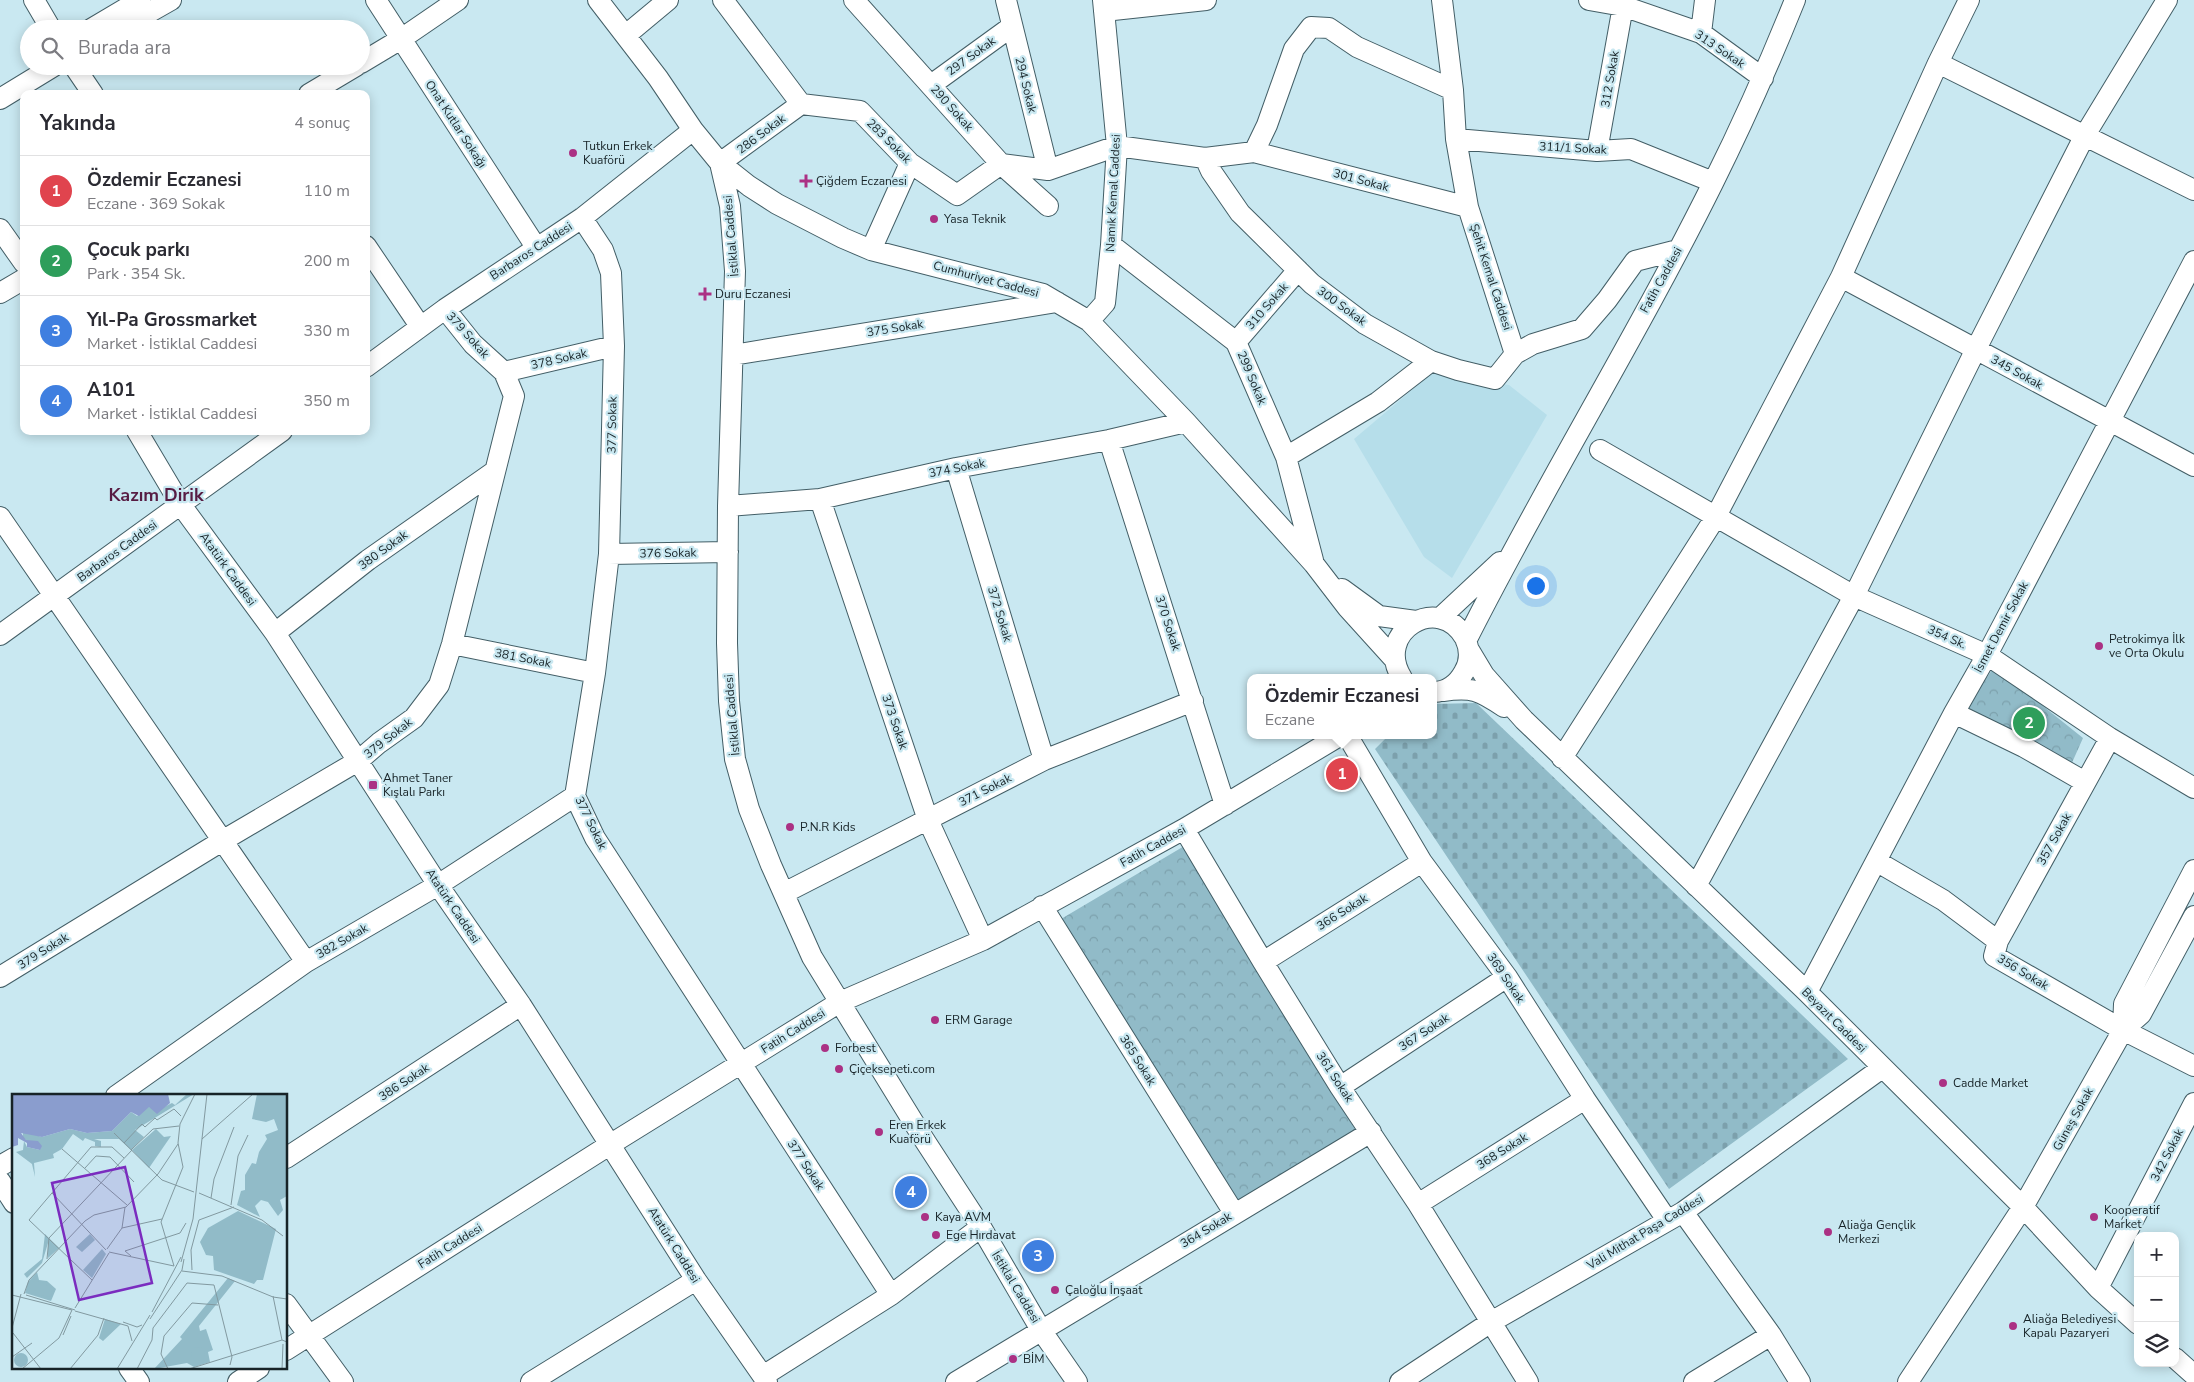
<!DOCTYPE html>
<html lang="tr">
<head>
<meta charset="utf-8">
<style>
  body { margin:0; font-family:"Nunito Sans",sans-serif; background:#f7f7f7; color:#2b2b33 }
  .controls { position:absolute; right:15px; bottom:15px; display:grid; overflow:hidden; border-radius:10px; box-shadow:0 2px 12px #0003 }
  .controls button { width:45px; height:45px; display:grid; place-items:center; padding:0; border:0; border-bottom:1px solid #e1e1e2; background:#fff; color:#2b2b33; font:25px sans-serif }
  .you { position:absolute; left:1535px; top:585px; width:18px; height:18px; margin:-12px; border:4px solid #fff; border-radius:50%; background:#1a73e8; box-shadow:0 0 0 8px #1a73e833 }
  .badge { display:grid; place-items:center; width:32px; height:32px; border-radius:50%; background:#db2777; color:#fff; font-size:16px; font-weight:700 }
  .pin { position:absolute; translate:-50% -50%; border:2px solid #fff; box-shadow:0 1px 5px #0006 }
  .popup { position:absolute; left:1247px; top:674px; width:190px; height:65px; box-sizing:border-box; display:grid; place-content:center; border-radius:10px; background:#fff; filter:drop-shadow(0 1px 4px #0005); font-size:16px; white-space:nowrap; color:#7c7c81 }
  .popup b { font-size:19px; color:#2b2b33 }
  .popup::after { content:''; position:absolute; left:50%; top:100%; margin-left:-10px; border:10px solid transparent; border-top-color:#fff }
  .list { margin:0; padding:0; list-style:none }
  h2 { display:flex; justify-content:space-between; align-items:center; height:65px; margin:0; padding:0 20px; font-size:21px }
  h2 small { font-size:16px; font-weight:400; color:#7c7c81 }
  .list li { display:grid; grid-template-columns:32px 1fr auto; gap:15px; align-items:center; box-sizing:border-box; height:70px; padding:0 20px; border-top:1px solid #e1e1e2 }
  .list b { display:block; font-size:19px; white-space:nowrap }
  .list p { margin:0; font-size:16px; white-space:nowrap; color:#7c7c81 }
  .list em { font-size:16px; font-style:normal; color:#7c7c81 }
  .icon { flex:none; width:28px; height:28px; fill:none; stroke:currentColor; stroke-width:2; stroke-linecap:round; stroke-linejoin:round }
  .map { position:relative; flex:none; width:2194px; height:1382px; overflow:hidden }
  .search { position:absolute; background:#fff; box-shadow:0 2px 12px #0003; left:20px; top:20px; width:350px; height:55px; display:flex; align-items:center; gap:12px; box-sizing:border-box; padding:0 18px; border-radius:28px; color:#7c7c81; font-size:19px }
  .panel { position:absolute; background:#fff; box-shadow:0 2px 12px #0003; left:20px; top:90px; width:350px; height:345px; border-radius:10px }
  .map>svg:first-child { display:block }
  .built { fill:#b6deea }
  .cemetery { fill:url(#cemetery-stones) }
  .park { fill:url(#park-crowns) }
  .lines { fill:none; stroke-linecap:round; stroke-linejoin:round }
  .minor-casing { stroke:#435e66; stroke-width:22 }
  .minor { stroke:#fff; stroke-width:20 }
  .poi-dot { fill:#ab3184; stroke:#c9e8f1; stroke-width:2 }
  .labels { text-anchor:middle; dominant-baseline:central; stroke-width:4.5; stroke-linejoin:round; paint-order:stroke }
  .street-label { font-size:12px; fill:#172327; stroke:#c9e8f1 }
  .poi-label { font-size:12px; fill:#172327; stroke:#c9e8f1; text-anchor:start }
  .district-label { font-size:18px; font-weight:bold; fill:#571c43; stroke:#c9e8f1 }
  .inset-road { fill:none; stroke:#8299a0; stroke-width:1 }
  .view { fill:#7b2cbf; fill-opacity:0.15; stroke:#7b2cbf; stroke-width:2.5 }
  .inset-edge { fill:none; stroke:#172327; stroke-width:2.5 }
</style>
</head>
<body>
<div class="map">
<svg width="2194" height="1382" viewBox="0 0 2194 1382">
  <defs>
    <pattern id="cemetery-stones" width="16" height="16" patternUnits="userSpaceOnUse" patternTransform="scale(1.25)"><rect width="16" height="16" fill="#91bbc8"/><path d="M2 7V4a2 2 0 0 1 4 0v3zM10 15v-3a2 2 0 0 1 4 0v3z" fill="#7ca0ac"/></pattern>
    <pattern id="park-crowns" width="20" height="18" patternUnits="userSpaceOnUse" patternTransform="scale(1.25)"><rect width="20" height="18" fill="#91bbc8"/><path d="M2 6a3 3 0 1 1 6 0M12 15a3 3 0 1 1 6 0" fill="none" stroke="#7ca0ac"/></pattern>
  </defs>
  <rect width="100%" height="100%" fill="#c9e8f1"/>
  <path class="built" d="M 1432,373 L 1509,385 L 1547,415 L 1452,578 L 1424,557 L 1354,439 Z"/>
  <path class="cemetery" d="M 1476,703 L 1848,1059 L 1669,1189 L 1375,749 L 1389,735 L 1433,735 L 1433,704 Z"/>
  <path class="park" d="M 1994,667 L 2083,738 L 2071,765 L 1966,708 Z
    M 1186,845 L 1356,1131 L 1232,1205 L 1061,919 Z"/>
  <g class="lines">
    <defs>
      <path id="minor" d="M 34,0 L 51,29
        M 376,0 L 536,247
        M 598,0 L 658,78 L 693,130 L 720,163 L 730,206 L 735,271 L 728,506 L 727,643 L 729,701 L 735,759 L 749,809 L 771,865 L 812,957 L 925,1141 L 981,1227 L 1041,1330 L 1077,1382
        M 723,0 L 801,104 L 860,111 L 910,163 L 957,195 L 1001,164 L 1048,170 L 1117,146 L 1205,158 L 1254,152 L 1267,125 L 1294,49 L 1311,27 L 1329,28 L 1357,47 L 1453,90
        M 854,0 L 1001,164 L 1048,206
        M 1006,0 L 1048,170
        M 1442,0 L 1453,90 L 1456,139 L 1468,207 L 1515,354 L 1533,344 L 1582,329 L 1607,300 L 1635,261 L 1678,250
        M 1589,0 L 1623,6 L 1701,33 L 1763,78
        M 1104,11 L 1206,0
        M 91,29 L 140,0
        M 120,29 L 171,0
        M 1701,33 L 1705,0
        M 626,35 L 668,0
        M 361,63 L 401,39 L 458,0
        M 1938,63 L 2194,190
        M 74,66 L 93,94
        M 931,85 L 1011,27
        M 309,94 L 356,66
        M 0,99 L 54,66
        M 1456,139 L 1597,151 L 1631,149 L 1713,182
        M 1597,151 L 1623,6
        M 1254,152 L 1468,207
        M 1205,158 L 1211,171 L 1240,213 L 1312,284 L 1365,324 L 1431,361 L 1458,370 L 1495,379 L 1515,354
        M 720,163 L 749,186 L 777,204 L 843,238 L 871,250 L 1043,294 L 1089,321 L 1186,422 L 1314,564 L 1347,607 L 1395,660
        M 720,163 L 801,104
        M 582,218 L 603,250 L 611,273 L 614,346 L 609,554 L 595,673 L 575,796 L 595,838 L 891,1295
        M 0,229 L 24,263
        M 1111,245 L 1236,342 L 1286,457 L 1313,560
        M 366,246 L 420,326
        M 871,250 L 910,163
        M 1841,277 L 2194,466
        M 0,293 L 24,279
        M 1089,321 L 1105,303 L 1111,245 L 1117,146 L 1103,0
        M 1236,342 L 1298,270
        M 733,355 L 1057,302
        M 366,367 L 445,309 L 582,218 L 693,130
        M 504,372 L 614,346
        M 137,431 L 181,505 L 275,633 L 438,885 L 521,1005 L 696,1280 L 767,1382
        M 1109,440 L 1225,805
        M 1600,450 L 1854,596 L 1987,655 L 2110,738 L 2194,788
        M 1286,457 L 1378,402 L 1431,361
        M 956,468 L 1044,760
        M 820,499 L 928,820 L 983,940
        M 728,506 L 820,499 L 956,468 L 1109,440 L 1186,422
        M 0,517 L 306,962
        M 609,554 L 728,552
        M 1342,589 L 1379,616 L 1416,621
        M 1440,618 L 1500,562
        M 275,633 L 368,560 L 495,471
        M 0,635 L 282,431
        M 1466,641 C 1544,486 1636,338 1713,183 C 1743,123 1770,62 1795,0
        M 452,644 L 595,673
        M 1469,650 L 1484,675 L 1524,720 L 1807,992 L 2023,1207 L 2098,1288 L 2138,1324
        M 1402,678 C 1373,632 1439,592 1465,638 C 1470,649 1470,662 1464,672 C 1458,683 1447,692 1433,692
        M 1443,691 C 1472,687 1479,690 1504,707
        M 1954,713 L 2024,747 L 2085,782
        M 1347,735 L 1422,862 L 1507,977 L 1585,1099 L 1667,1220
        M 1562,758 L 1715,518 L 1841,277 L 1938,63 L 1969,0
        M 1184,829 L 1263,962 L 1340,1087 L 1418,1204 L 1528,1382
        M 1876,861 L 1943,900 L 1998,941 L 1994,956 L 2123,1030 L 2194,1066
        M 1696,886 L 1854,596 L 1976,349 L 2085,135 L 2167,0
        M 784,893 L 1044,760 L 1193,701
        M 1042,906 L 1234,1213
        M 1998,941 L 2110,738
        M 1263,962 L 1422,862
        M 0,977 L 222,841 L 358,761 L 379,743 L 414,718 L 439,685 L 452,644 L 514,396 L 504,372 L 473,344 L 445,309
        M 1807,992 L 1954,713 L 1987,655 L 2194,261
        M 2123,1030 L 2124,1004 L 2194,870
        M 1340,1087 L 1507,977
        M 116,1096 L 306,962 L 438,885 L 575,796
        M 286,1158 L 521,1005
        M 0,1166 L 14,1158
        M 0,1181 L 14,1203
        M 1418,1204 L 1585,1099
        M 1683,1212 L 1771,1335 L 1800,1382
        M 2098,1288 L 2194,1103
        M 286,1304 L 343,1382
        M 286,1350 L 611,1144 L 840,1002 L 983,940 L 1184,829 L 1341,735
        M 2175,1358 L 2194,1375
        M 129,1368 L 139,1382
        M 763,1376 L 891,1295 L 981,1227
        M 238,1382 L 259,1368
        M 531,1382 L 696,1280
        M 956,1382 L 1371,1132
        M 1400,1382 L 1491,1322 L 1683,1212 L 1882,1068
        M 1694,1382 L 1771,1335
        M 1908,1382 L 2023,1207 L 2123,1030 L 2141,1014 L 2194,916"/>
    </defs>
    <use href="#minor" class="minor-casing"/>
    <use href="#minor" class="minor"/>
  </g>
  <g class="poi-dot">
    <circle cx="573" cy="153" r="5"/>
    <path d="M803.5 173.5h5v5h5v5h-5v5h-5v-5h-5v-5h5z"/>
    <circle cx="934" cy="219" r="5"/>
    <path d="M702.5 286.5h5v5h5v5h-5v5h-5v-5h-5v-5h5z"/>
    <circle cx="2099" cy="646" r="5"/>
    <rect x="368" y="780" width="10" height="10" rx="2.5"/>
    <circle cx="790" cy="827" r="5"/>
    <circle cx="935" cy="1020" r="5"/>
    <circle cx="825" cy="1048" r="5"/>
    <circle cx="839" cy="1069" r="5"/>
    <circle cx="1943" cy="1083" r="5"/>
    <circle cx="879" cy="1132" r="5"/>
    <circle cx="925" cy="1217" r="5"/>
    <circle cx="2094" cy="1217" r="5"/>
    <circle cx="1828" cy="1232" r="5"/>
    <circle cx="936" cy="1235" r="5"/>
    <circle cx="1055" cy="1290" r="5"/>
    <circle cx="2013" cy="1326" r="5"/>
    <circle cx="1013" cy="1359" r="5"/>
  </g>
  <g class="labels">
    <g class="street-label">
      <text transform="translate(1720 49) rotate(34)">313 Sokak</text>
      <text transform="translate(971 56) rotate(-36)">297 Sokak</text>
      <text transform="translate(1610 79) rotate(-80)">312 Sokak</text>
      <text transform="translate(1026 85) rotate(76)">294 Sokak</text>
      <text transform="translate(952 108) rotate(48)">290 Sokak</text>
      <text transform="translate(456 124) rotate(57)">Onat Kutlar Sokağı</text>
      <text transform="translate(761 134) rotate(-37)">286 Sokak</text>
      <text transform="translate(889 141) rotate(45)">283 Sokak</text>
      <text transform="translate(1573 148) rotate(3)">311/1 Sokak</text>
      <text transform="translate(1361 180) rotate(15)">301 Sokak</text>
      <text transform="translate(1113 193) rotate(-87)">Namık Kemal Caddesi</text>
      <text transform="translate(731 236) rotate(-95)">İstiklal Caddesi</text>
      <text transform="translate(531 251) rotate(-33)">Barbaros Caddesi</text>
      <text transform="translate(1491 277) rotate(72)">Şehit Kemal Caddesi</text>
      <text transform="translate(986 279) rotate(15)">Cumhuriyet Caddesi</text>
      <text transform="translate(1661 280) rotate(-61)">Fatih Caddesi</text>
      <text transform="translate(1267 306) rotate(-49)">310 Sokak</text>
      <text transform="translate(1342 306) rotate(36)">300 Sokak</text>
      <text transform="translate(895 328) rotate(-9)">375 Sokak</text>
      <text transform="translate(468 335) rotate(48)">379 Sokak</text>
      <text transform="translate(559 359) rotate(-13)">378 Sokak</text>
      <text transform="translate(2017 372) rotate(29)">345 Sokak</text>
      <text transform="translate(1252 378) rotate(67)">299 Sokak</text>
      <text transform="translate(612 425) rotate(-89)">377 Sokak</text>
      <text transform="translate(957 468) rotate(-11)">374 Sokak</text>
      <text transform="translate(383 550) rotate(-36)">380 Sokak</text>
      <text transform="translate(117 551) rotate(-36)">Barbaros Caddesi</text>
      <text transform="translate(668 553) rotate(-1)">376 Sokak</text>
      <text transform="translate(228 569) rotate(54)">Atatürk Caddesi</text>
      <text transform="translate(1000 614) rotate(73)">372 Sokak</text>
      <text transform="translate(1168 623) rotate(72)">370 Sokak</text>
      <text transform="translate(2001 627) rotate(-62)">İsmet Demir Sokak</text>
      <text transform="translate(1947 637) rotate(24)">354 Sk.</text>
      <text transform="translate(523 658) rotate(11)">381 Sokak</text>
      <text transform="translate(732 715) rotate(-95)">İstiklal Caddesi</text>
      <text transform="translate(895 722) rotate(71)">373 Sokak</text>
      <text transform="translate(388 738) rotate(-38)">379 Sokak</text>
      <text transform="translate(985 790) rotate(-27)">371 Sokak</text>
      <text transform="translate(591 823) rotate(64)">377 Sokak</text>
      <text transform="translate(2054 839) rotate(-61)">357 Sokak</text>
      <text transform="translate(1153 846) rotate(-29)">Fatih Caddesi</text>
      <text transform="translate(453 906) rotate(56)">Atatürk Caddesi</text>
      <text transform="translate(1342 912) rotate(-32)">366 Sokak</text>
      <text transform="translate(342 941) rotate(-30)">382 Sokak</text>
      <text transform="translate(43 951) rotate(-32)">379 Sokak</text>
      <text transform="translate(2023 972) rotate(31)">356 Sokak</text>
      <text transform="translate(1506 978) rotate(56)">369 Sokak</text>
      <text transform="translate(1834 1020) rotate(45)">Beyazıt Caddesi</text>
      <text transform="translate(793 1031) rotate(-32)">Fatih Caddesi</text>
      <text transform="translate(1424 1032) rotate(-33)">367 Sokak</text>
      <text transform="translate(1138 1060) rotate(58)">365 Sokak</text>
      <text transform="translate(1335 1077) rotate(57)">361 Sokak</text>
      <text transform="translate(404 1082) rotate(-33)">386 Sokak</text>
      <text transform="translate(2073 1119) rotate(-61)">Güneş Sokak</text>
      <text transform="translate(1502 1151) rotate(-32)">368 Sokak</text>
      <text transform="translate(2167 1155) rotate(-63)">342 Sokak</text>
      <text transform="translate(806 1165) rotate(57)">377 Sokak</text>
      <text transform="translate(1206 1230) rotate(-31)">364 Sokak</text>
      <text transform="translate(1645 1232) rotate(-31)">Vali Mithat Paşa Caddesi</text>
      <text transform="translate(674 1245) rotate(58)">Atatürk Caddesi</text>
      <text transform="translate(450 1246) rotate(-32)">Fatih Caddesi</text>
      <text transform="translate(1016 1287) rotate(59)">İstiklal Caddesi</text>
    </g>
    <g class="poi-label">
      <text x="583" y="146">Tutkun Erkek<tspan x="583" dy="14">Kuaförü</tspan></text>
      <text x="816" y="181">Çiğdem Eczanesi</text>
      <text x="944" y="219">Yasa Teknik</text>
      <text x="715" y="294">Duru Eczanesi</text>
      <text x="2109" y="639">Petrokimya İlk<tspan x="2109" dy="14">ve Orta Okulu</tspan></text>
      <text x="383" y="778">Ahmet Taner<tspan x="383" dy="14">Kışlalı Parkı</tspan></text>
      <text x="800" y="827">P.N.R Kids</text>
      <text x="945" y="1020">ERM Garage</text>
      <text x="835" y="1048">Forbest</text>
      <text x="849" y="1069">Çiçeksepeti.com</text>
      <text x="1953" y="1083">Cadde Market</text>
      <text x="889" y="1125">Eren Erkek<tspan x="889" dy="14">Kuaförü</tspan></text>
      <text x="2104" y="1210">Kooperatif<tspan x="2104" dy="14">Market</tspan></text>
      <text x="935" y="1217">Kaya AVM</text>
      <text x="1838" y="1225">Aliağa Gençlik<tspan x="1838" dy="14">Merkezi</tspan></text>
      <text x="946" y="1235">Ege Hırdavat</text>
      <text x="1065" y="1290">Çaloğlu İnşaat</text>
      <text x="2023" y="1319">Aliağa Belediyesi<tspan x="2023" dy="14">Kapalı Pazaryeri</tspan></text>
      <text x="1023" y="1359">BİM</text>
    </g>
    <g class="district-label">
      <text x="156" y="495">Kazım Dirik</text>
    </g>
  </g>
  <g transform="translate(12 1094)">
    <rect width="275" height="275" fill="#c9e8f1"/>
    <path d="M2 266a7 7 0 1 1 14 0a7 7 0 1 1-14 0Z" fill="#91bbc8"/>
    <path d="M 245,0 L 275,0 L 275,102 L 268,106 L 271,116 L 266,122 L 256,108 L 249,106 L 243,112 L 248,123 L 225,111 L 229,97 L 233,96 L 233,81 L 240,69 L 244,70 L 247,58 L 255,45 L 253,41 L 266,36 L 262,25 L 254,28 L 240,25 ZM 226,117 L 264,135 L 251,186 L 245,186 L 242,190 L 202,176 L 201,162 L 194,161 L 188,148 L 196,134 Z" fill="#91bbc8"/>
    <path d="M 90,155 L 94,160 L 80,184 L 71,176 Z" fill="#91bbc8"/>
    <path d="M 175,0 L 182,0 L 123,36 L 132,43 L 119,56 L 107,45 L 82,45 L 89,47 L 89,53 L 83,52 L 83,48 L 73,44 L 71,47 L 61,40 L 50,55 L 41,60 L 42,64 L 22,69 L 23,83 L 20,70 L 4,58 L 11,56 L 12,47 L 15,53 L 28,56 L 11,44 L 11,37 L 30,43 L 58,35 L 75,39 L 100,37 L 119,18 L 125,22 L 136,13 L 150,14 L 160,9 L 163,11 ZM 144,35 L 152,43 L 159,42 L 137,74 L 120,56 ZM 33,140 L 47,154 L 36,164 L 36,149 L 30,169 L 15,184 L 12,180 L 30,165 ZM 78,140 L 83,146 L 70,158 L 64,153 ZM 25,178 L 27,186 L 35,187 L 44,195 L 39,207 L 13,199 L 16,188 ZM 216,184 L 223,187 L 187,232 L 188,237 L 194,235 L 201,256 L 196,258 L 198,268 L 182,273 L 175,269 L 142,275 L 170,245 L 168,243 ZM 93,225 L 109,230 L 91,247 L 87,244 Z" fill="#91bbc8"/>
    <path d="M 27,187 L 40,194 L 39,202 L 33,203 L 20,195 L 20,188 ZM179 260a7 7 0 1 1 14 0a7 7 0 1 1-14 0Z" fill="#91bbc8"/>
    <path d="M 0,0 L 156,0 L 158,9 L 145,20 L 137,13 L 127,22 L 119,18 L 100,37 L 75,39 L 58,35 L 30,43 L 9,39 L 14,46 L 26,47 L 30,52 L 28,56 L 15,53 L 15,49 L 6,44 L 6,51 L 0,53 Z" fill="#8a9dce"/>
    <path class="inset-road" d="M 102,39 L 150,86 L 182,98M 190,45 L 241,0M 112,49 L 130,30 L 133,33 L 143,24 L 145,26 L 162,15 L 169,22M 50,55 L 115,111M 119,56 L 141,35 L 167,32M 73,74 L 84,62 L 98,63 L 122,88M 40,99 L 94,156M 187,99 L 250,126 L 271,142M 199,104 L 202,85 L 222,33M 219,111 L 226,62 L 236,41M 110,134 L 150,125M 95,155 L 110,134 L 113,113M 97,158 L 162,172 L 149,128 L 171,73 L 166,49 L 168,30 L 183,0M 119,162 L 113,157 L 168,139 L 174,129M 35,165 L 37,144 L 120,56M 169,168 L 181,125 L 195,0M 180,176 L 179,156 L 187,126 L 222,113M 170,177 L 210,182 L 261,203 L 275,205M 80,186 L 17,126 L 79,53 L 100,53 L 112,64M 202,191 L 220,263 L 218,271M 12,200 L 17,186 L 73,127 L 82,121 L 114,113 L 146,80 L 166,50M 0,201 L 60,216M 14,201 L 63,216M 261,202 L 270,246M 63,214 L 97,159M 63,217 L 116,232 L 120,247M 140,218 L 169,163M 138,225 L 170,176 L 172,165M 111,228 L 125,233 L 130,231M 0,234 L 9,200M 1,239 L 29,275M 51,241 L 59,222M 0,263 L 20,249M 10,275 L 47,244 L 60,216M 58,275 L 86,241 L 92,224M 105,275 L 138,221M 125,275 L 140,246 L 141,234 L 175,189 L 202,191M 156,275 L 149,260 L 152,242 L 180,209 L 206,211M 177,275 L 270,246 L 275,248M 270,275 L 271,250"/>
    <path class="view" d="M 113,73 L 140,189 L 67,206 L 40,89 Z"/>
    <rect width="275" height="275" class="inset-edge"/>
  </g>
</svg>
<div class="controls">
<button>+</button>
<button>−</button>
<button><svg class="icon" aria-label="layers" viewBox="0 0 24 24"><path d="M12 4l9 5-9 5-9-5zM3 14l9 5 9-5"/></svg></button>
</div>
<div class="you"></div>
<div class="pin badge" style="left:1342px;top:774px;background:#e0444e">1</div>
<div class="popup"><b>Özdemir Eczanesi</b>Eczane</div>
<div class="pin badge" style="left:2029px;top:723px;background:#2e9e5b">2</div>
<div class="pin badge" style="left:1038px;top:1256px;background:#3f7fe0">3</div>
<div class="pin badge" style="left:911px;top:1192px;background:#3f7fe0">4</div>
<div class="search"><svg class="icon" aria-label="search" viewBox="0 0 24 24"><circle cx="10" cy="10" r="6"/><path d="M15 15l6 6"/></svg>Burada ara</div>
<section class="panel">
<h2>Yakında<small>4 sonuç</small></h2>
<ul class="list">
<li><span class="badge" style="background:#e0444e">1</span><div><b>Özdemir Eczanesi</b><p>Eczane · 369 Sokak</p></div><em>110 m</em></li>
<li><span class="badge" style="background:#2e9e5b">2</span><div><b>Çocuk parkı</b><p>Park · 354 Sk.</p></div><em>200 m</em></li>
<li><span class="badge" style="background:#3f7fe0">3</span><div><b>Yıl-Pa Grossmarket</b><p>Market · İstiklal Caddesi</p></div><em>330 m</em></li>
<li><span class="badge" style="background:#3f7fe0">4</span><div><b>A101</b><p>Market · İstiklal Caddesi</p></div><em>350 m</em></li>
</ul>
</section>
</div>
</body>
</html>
